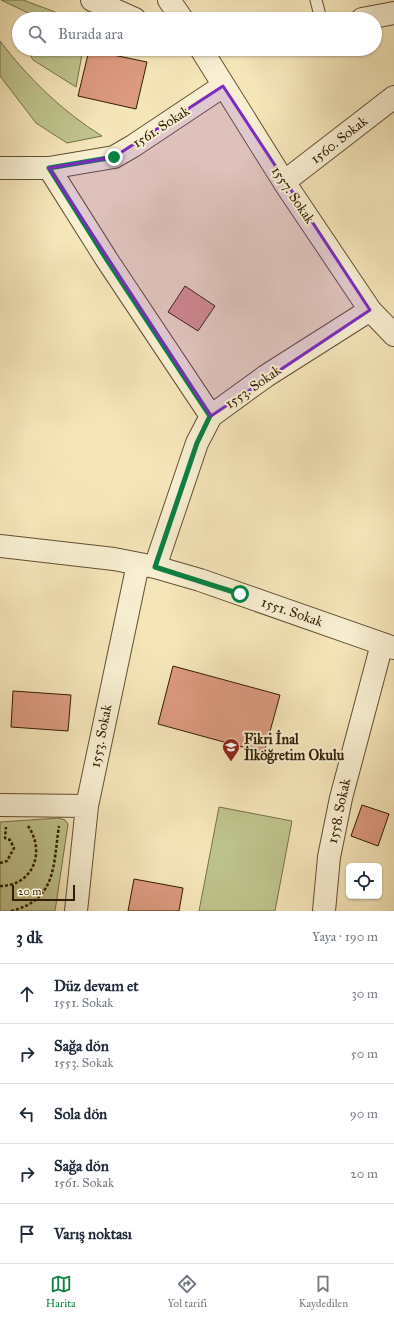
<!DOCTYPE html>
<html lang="tr">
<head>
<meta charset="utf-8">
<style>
  body { margin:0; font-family:"IM FELL Great Primer",serif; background:#f2f2f3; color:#1f2937 }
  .controls { position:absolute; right:12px; bottom:12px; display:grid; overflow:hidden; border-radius:6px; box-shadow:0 1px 3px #0004 }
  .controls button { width:36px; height:36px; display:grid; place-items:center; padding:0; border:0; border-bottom:1px solid #e0e1e3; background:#fff; color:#1f2937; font:20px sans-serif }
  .scale { position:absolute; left:12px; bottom:10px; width:63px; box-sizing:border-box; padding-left:4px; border:2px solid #311d02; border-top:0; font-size:11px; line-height:14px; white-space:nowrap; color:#311d02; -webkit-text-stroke:3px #f8efd2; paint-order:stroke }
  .stop { position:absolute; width:12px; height:12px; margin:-9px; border:3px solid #0b8043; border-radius:50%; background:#fff }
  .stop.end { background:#0b8043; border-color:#fff; box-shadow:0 1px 4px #0008 }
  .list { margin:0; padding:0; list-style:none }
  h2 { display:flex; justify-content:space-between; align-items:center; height:52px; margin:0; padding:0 16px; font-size:17px }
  h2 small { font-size:13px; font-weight:400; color:#747a83 }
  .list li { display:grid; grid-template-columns:26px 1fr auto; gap:12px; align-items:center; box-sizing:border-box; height:60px; padding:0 16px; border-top:1px solid #e0e1e3 }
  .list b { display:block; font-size:15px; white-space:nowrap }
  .list p { margin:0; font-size:13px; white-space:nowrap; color:#747a83 }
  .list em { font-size:13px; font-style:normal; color:#747a83 }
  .icon { flex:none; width:22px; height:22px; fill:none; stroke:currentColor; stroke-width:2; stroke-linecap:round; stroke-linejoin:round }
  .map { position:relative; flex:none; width:394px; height:911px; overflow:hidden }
  .search { position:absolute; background:#fff; box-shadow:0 1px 3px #0004; left:12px; right:12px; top:12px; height:44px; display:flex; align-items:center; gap:10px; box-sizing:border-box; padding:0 14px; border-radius:22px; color:#747a83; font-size:15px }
  .sheet { height:352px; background:#fff }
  nav { display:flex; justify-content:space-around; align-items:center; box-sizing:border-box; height:56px; border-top:1px solid #e0e1e3; background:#fff; font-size:11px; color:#747a83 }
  nav a { display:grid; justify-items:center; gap:2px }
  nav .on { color:#0b8043 }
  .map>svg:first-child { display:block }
  .green { fill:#bfc48d; stroke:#787048 }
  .building { fill:#dc9a80; stroke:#311d02 }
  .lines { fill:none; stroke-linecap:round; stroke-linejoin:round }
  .lane-casing { stroke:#624f30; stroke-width:13 }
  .street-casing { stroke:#624f30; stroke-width:24 }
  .path { stroke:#311d02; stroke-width:2.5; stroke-dasharray:3 2; stroke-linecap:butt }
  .lane { stroke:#f8efd2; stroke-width:11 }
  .street { stroke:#f8efd2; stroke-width:22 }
  .route { stroke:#0b8043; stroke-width:5 }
  .marked { fill:#7b2cbf; fill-opacity:0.2; stroke:#7b2cbf; stroke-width:3; stroke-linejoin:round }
  .labels { text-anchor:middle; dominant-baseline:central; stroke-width:4; stroke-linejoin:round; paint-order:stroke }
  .street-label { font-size:14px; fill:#311d02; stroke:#f8efd2 }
  .poi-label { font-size:14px; font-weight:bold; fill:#311d02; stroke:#f8efd2; text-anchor:start }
</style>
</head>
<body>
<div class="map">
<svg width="394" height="911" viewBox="0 0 394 911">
  <rect width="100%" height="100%" fill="#f5e6ba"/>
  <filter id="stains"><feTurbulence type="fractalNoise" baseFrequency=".005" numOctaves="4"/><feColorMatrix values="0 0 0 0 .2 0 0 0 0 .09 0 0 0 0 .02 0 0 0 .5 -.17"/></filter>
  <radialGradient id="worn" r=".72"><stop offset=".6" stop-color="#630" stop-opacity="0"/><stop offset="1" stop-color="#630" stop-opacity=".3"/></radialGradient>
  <path class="green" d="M 1,0 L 23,0 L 74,19 L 41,19 Z
    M 0,41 C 28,78 63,112 102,136 L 67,143 L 36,123 L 0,76 Z
    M 27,49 L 83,49 L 76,87 L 33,60 Z
    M 219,807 L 292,821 L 275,911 L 199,911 Z
    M 59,818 L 65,820 L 68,824 L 55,911 L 0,911 L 0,822 Z"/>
  <path class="building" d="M 89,50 L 147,62 L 136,109 L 78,96 Z
    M 185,286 L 215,306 L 198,331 L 168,312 Z
    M 173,666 L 280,695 L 264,753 L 158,724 Z
    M 13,691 L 71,695 L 68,731 L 11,727 Z
    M 362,805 L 389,814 L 378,846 L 351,836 Z
    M 134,879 L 183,888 L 179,911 L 128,911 Z"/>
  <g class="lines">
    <defs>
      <path id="lane" d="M 316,0 L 321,19"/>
      <path id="street" d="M 92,0 L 135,19
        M 169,0 L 182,19
        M 362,19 L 394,13
        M 201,49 L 284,182 L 370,310 L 394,335
        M 0,168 L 49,168 L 114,157 L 133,146 L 223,86
        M 49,168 L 107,260 L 211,416
        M 284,182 L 394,97
        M 0,546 L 114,559 L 155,567 L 200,580 L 394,648
        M 155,567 L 197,443 L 211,416 L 266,376 L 370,310
        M 0,805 L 87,806
        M 76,911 L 87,806 L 138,564
        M 324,911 L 329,857 L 341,798 L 382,644"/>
    </defs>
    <use href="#lane" class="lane-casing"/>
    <use href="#street" class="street-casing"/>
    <path class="path" d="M 0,863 L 7,861 L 14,848 L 10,840 L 5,838 L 6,827
      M 0,886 C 33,886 46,852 28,826
      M 11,911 C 57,900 53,865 59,826"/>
    <use href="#lane" class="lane"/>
    <use href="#street" class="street"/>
  </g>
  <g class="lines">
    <path class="route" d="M 114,157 L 49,168 L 107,260 L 210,416 L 197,443 L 155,567 L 240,594"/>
  </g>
  <path class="marked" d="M 223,86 L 370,310 L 211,416 L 49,168 L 114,157 Z"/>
  <defs>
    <symbol id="school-pin" viewBox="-11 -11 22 30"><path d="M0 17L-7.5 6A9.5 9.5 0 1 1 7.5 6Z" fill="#8f2418" stroke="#f8efd2"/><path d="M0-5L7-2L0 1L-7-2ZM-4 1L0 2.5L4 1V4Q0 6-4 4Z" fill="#fff"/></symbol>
  </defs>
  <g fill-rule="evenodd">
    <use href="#school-pin" x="221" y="737" width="20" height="27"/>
  </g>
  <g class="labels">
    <g class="street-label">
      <text transform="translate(161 127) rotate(-33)">1561. Sokak</text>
      <text transform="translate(339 140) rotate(-38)">1560. Sokak</text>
      <text transform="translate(293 195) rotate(56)">1557. Sokak</text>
      <text transform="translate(253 387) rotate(-35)">1553. Sokak</text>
      <text transform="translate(292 612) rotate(19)">1551. Sokak</text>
      <text transform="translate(101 736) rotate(-79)">1553. Sokak</text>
      <text transform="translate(339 811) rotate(-78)">1558. Sokak</text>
    </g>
    <g class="poi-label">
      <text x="244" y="739">Fikri İnal<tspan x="244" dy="16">İlköğretim Okulu</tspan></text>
    </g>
  </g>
  <rect width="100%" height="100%" filter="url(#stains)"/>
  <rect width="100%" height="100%" fill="url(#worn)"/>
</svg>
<div class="controls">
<button><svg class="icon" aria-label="locate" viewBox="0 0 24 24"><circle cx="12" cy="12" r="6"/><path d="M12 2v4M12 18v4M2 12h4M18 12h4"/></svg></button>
</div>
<div class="scale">20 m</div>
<div class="stop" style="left:240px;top:594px"></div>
<div class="stop end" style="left:114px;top:157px"></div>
<div class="search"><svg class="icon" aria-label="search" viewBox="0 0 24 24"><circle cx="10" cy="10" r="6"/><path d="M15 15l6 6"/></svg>Burada ara</div>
</div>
<section class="sheet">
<h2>3 dk<small>Yaya · 190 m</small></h2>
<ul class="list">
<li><svg class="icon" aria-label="ahead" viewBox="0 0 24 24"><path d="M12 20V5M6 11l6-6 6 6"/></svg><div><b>Düz devam et</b><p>1551. Sokak</p></div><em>30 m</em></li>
<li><svg class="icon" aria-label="right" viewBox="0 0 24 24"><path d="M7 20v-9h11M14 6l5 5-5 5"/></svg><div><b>Sağa dön</b><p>1553. Sokak</p></div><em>50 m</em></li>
<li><svg class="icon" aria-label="left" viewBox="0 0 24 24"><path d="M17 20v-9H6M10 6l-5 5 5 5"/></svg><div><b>Sola dön</b></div><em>90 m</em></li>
<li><svg class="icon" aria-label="right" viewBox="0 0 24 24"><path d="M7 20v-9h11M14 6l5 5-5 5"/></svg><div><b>Sağa dön</b><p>1561. Sokak</p></div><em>20 m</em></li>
<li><svg class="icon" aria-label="arrive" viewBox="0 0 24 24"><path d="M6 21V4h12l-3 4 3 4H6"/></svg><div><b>Varış noktası</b></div></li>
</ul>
</section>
<nav>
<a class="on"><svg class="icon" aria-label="map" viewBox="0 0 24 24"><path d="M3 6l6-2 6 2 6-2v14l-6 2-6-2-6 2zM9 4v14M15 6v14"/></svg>Harita</a>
<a><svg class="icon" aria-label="directions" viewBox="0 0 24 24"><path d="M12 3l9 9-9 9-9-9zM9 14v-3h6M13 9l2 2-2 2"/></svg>Yol tarifi</a>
<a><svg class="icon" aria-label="saved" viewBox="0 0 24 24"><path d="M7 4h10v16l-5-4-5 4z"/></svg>Kaydedilen</a>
</nav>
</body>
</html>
